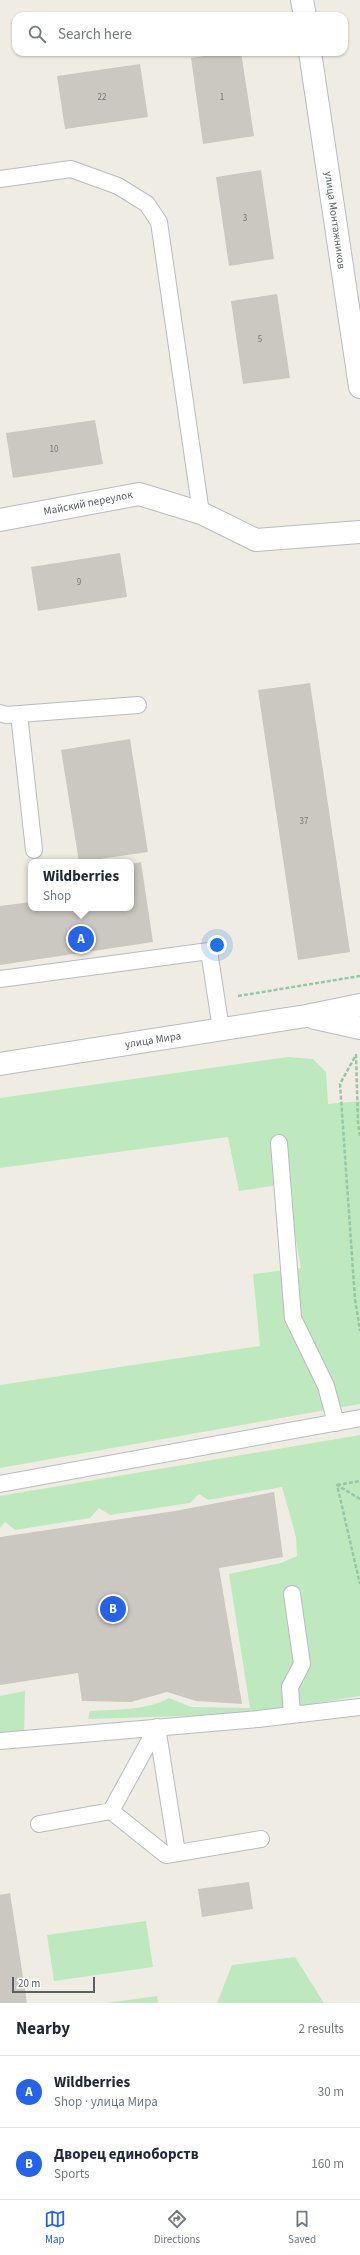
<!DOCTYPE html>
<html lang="en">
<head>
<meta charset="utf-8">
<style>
  body { margin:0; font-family:"Source Sans 3",sans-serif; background:#f2f2f3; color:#1f2937 }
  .scale { position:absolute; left:12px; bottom:10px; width:83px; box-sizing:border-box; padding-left:4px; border:2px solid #5b6065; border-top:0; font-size:11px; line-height:14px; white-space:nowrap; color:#5b6065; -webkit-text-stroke:3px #fff; paint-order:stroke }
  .you { position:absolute; left:217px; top:945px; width:14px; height:14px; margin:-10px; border:3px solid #fff; border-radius:50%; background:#1a73e8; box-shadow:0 0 0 6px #1a73e833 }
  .badge { display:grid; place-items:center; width:26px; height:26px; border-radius:50%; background:#2563eb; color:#fff; font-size:13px; font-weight:700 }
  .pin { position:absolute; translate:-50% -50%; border:2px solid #fff; box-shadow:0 1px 4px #0006 }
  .popup { position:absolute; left:28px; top:859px; width:106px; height:52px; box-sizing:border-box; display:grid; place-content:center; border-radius:8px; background:#fff; filter:drop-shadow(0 1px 3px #0005); font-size:13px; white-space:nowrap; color:#747a83 }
  .popup b { font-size:15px; color:#1f2937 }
  .popup::after { content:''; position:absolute; left:50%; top:100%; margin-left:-8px; border:8px solid transparent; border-top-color:#fff }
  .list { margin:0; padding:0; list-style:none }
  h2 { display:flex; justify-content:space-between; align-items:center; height:52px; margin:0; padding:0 16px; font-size:17px }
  h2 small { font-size:13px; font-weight:400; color:#747a83 }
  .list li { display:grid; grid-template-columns:26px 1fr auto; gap:12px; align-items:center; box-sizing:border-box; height:72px; padding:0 16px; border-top:1px solid #e0e1e3 }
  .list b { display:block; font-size:15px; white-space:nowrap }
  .list p { margin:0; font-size:13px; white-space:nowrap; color:#747a83 }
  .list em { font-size:13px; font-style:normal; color:#747a83 }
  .icon { flex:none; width:22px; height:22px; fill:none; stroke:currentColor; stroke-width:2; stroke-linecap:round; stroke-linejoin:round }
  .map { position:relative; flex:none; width:360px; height:2003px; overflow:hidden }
  .search { position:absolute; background:#fff; box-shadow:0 1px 3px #0004; left:12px; right:12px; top:12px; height:44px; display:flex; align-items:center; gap:10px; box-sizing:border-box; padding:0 14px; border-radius:12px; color:#747a83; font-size:15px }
  .sheet { height:196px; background:#fff }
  nav { display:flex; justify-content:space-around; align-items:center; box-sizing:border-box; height:56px; border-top:1px solid #e0e1e3; background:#fff; font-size:11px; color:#747a83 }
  nav a { display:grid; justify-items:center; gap:2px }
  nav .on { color:#2563eb }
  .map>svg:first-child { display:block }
  .green { fill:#bee9bf }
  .building { fill:#cac8c0 }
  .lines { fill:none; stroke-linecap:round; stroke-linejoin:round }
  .service-casing { stroke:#b8bbc1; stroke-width:18 }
  .minor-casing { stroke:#b8bbc1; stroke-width:24 }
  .tertiary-casing { stroke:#b8bbc1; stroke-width:24 }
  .path { stroke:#95c8a4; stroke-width:2.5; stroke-dasharray:4 2; stroke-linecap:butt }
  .service { stroke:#fff; stroke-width:16 }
  .minor { stroke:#fff; stroke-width:22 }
  .tertiary { stroke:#fff; stroke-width:22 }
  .labels { text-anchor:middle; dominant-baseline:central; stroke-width:3.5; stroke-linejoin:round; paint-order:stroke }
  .number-label { font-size:9px; fill:#777a7c }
  .street-label { font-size:11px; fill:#5b6065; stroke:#fff }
</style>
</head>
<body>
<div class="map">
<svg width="360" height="2003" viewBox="0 0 360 2003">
  <rect width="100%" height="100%" fill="#efede3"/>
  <path class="green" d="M 288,1057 L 313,1059 L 326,1072 L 328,1104 L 360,1101 L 360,1404 L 0,1468 L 0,1385 L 260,1346 L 253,1274 L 301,1268 L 286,1184 L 239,1191 L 228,1137 L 0,1168 L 0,1098 Z
    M 360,1435 L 360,1696 L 249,1714 L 88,1719 L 90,1711 C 115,1709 146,1711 169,1698 L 191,1707 L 250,1708 L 229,1574 L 281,1563 L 297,1556 L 296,1537 L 282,1487 L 208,1500 L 199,1494 L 190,1503 L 110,1515 L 99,1508 L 90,1518 L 15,1530 L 5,1522 L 0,1528 L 0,1496 Z
    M 25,1691 L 24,1735 L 0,1734 L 0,1696 Z
    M 146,1921 L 153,1967 L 54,1981 L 47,1935 Z
    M 295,1957 L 324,2003 L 217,2003 L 232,1965 Z
    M 157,1996 L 158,2003 L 106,2003 Z"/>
  <path class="building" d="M 231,52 L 241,52 L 254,136 L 203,144 L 191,58 Z
    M 140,64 L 148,117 L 65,129 L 57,76 Z
    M 261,170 L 274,259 L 229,266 L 216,177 Z
    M 277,294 L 290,378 L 243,384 L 231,301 Z
    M 95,420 L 103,464 L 13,478 L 6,433 Z
    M 120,553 L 127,597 L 38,611 L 31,567 Z
    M 310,683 L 350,952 L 298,960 L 258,690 Z
    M 130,739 L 148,852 L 79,862 L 61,750 Z
    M 141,862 L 153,942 L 0,965 L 0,906 L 31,902 L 31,908 L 131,908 L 131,864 Z
    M 274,1492 L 283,1557 L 219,1568 L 242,1704 L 196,1701 L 167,1692 L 131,1702 L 82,1701 L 78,1673 L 0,1685 L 0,1537 L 175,1511 Z
    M 249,1882 L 253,1909 L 202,1917 L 198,1889 Z
    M 10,1893 L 27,2003 L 0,2003 L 0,1895 Z"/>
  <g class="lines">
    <defs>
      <path id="service" d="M 0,179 L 71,169 L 118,186 L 147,204 L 159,222 L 201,513
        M 0,713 L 6,715 L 138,705
        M 19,714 L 34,850
        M 0,979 L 209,951 L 221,1029
        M 279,1143 L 293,1318 L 326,1386 L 336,1423
        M 0,1484 L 360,1418
        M 292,1594 L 302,1664 L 290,1687 L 292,1715
        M 0,1741 L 258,1719 L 360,1707
        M 111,1811 L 166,1855 L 261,1839
        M 39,1824 L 111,1811 L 157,1727 L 177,1853"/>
      <path id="minor" d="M 302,0 L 305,16
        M 310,52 L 360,387
        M 0,520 L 139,494 L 201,513 L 256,540 L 360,532"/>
      <path id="tertiary" d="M 315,1018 L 360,1028
        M 0,1064 L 306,1016 L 360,1005"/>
    </defs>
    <use href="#service" class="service-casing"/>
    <use href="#minor" class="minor-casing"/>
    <use href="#tertiary" class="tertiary-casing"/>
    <path class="path" d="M 238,996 L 360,976
      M 360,1136 L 358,1124 L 356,1055 L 340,1084 L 355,1299 L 360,1331
      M 337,1485 L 360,1481
      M 360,1499 L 337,1485 L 360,1584"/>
    <use href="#service" class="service"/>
    <use href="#minor" class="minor"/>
    <use href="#tertiary" class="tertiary"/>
  </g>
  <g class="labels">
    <g class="number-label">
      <text x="102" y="97">22</text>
      <text x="222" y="97">1</text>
      <text x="245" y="218">3</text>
      <text x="260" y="339">5</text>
      <text x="54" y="449">10</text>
      <text x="79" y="582">9</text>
      <text x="304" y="821">37</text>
    </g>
    <g class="street-label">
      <text transform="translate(335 220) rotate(82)">улица Монтажников</text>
      <text transform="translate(88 503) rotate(-11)">Майский переулок</text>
      <text transform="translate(153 1040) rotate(-9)">улица Мира</text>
    </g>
  </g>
</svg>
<div class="scale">20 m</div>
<div class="you"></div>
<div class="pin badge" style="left:81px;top:939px">A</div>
<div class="popup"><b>Wildberries</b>Shop</div>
<div class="pin badge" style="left:113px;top:1609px">B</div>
<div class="search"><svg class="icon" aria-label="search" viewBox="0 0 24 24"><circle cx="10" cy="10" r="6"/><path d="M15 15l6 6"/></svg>Search here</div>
</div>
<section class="sheet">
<h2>Nearby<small>2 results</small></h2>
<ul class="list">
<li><span class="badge">A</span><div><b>Wildberries</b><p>Shop · улица Мира</p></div><em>30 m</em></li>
<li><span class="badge">B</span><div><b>Дворец единоборств</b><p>Sports</p></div><em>160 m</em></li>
</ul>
</section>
<nav>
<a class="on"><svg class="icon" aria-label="map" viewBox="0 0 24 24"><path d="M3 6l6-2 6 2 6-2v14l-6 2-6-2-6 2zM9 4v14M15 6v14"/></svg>Map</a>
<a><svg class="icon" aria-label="directions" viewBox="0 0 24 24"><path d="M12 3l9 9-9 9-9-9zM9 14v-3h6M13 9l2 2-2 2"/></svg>Directions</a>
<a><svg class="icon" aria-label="saved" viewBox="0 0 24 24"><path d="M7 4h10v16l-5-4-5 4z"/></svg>Saved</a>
</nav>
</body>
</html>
